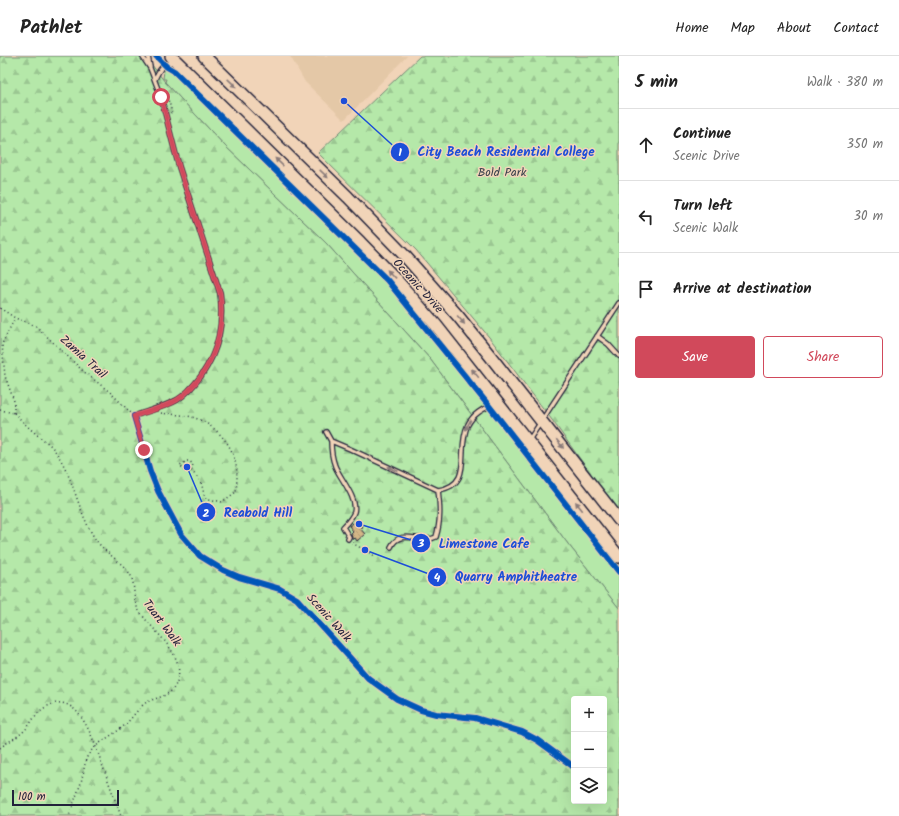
<!DOCTYPE html>
<html lang="en">
<head>
<meta charset="utf-8">
<style>
  body { margin:0; font-family:Kalam,sans-serif; background:#f6f6f6; color:#222 }
  .controls { position:absolute; right:12px; bottom:12px; display:grid; overflow:hidden; border-radius:4px; box-shadow:0 4px 16px #0002 }
  .controls button { width:36px; height:36px; display:grid; place-items:center; padding:0; border:0; border-bottom:1px solid #e0e0e0; background:#fff; color:#222; font:20px sans-serif }
  .scale { position:absolute; left:12px; bottom:10px; width:107px; box-sizing:border-box; padding-left:4px; border:2px solid #22223b; border-top:0; font-size:11px; line-height:14px; white-space:nowrap; color:#22223b; -webkit-text-stroke:3px #f1d4b8; paint-order:stroke }
  .stop { position:absolute; width:12px; height:12px; margin:-9px; border:3px solid #d1495b; border-radius:50%; background:#fff }
  .stop.end { background:#d1495b; border-color:#fff; box-shadow:0 1px 4px #0008 }
  .list { margin:0; padding:0; list-style:none }
  h2 { display:flex; justify-content:space-between; align-items:center; height:52px; margin:0; padding:0 16px; font-size:17px }
  h2 small { font-size:13px; font-weight:400; color:#767676 }
  .list li { display:grid; grid-template-columns:26px 1fr auto; gap:12px; align-items:center; box-sizing:border-box; height:72px; padding:0 16px; border-top:1px solid #e0e0e0 }
  .list b { display:block; font-size:15px; white-space:nowrap }
  .list p { margin:0; font-size:13px; white-space:nowrap; color:#767676 }
  .list em { font-size:13px; font-style:normal; color:#767676 }
  .actions { display:flex; gap:8px; padding:12px 16px }
  .actions a { flex:1; padding:9px 0; border:1px solid #d1495b; border-radius:4px; text-align:center; font-size:14px; color:#d1495b }
  .actions .main { background:#d1495b; color:#fff }
  .icon { flex:none; width:22px; height:22px; fill:none; stroke:currentColor; stroke-width:2; stroke-linecap:round; stroke-linejoin:round }
  .map { position:relative; flex:none; width:619px; height:760px; overflow:hidden }
  header { display:flex; align-items:center; gap:24px; box-sizing:border-box; height:56px; padding:0 20px; background:#fff; border-bottom:1px solid #e0e0e0 }
  header strong { font-size:19px }
  nav { display:flex; gap:22px; margin-inline-start:auto; font-size:14px }
  main { display:flex }
  aside { flex:1; background:#fff }
  .map>svg:first-child { display:block }
  .built { fill:#e4c8a7 }
  .grass { fill:#b5e8a9; stroke:#6c8572 }
  .forest { fill:url(#forest-firs); stroke:#6c8572; fill-rule:evenodd }
  .building { fill:url(#building-back-hatch); stroke:#22223b }
  .lines { fill:none; stroke-linecap:round; stroke-linejoin:round }
  .lane-casing { stroke:#22223b; stroke-width:6 }
  .primary-casing { stroke:#22223b; stroke-width:14 }
  .path { stroke:#22223b; stroke-width:1.5; stroke-dasharray:1 3; stroke-linecap:butt }
  .lane { stroke:#f1d4b8; stroke-width:3.5 }
  .primary { stroke:#f1d4b8; stroke-width:11 }
  .cycleway-casing { stroke:#f1d4b8; stroke-width:8 }
  .cycleway { stroke:#0057b8; stroke-width:6 }
  .oneway { fill:#8a7b7a }
  .route { stroke:#d1495b; stroke-width:5 }
  .labels { text-anchor:middle; dominant-baseline:central; stroke-width:3; stroke-linejoin:round; paint-order:stroke }
  .park-label { font-size:12px; fill:#38404c; stroke:#f1d4b8 }
  .street-label { font-size:12px; fill:#22223b; stroke:#f1d4b8 }
  .leader { fill:none; stroke:#1d4ed8; stroke-width:1.5 }
  .callout-dot { fill:#1d4ed8; stroke:#f1d4b8; stroke-width:1.5 }
  .mark-label { font-size:12px; text-anchor:middle; font-weight:bold; fill:#fff }
  .callout-label { font-size:13px; text-anchor:middle; font-weight:bold; fill:#1d4ed8; stroke:#f1d4b8; stroke-width:3; stroke-linejoin:round; paint-order:stroke }
</style>
</head>
<body>
<header>
<strong>Pathlet</strong>
<nav><a>Home</a><a>Map</a><a>About</a><a>Contact</a></nav>
</header>
<main>
<div class="map">
<svg width="619" height="760" viewBox="0 0 619 760">
  <defs>
    <pattern id="forest-firs" width="22" height="20" patternUnits="userSpaceOnUse"><rect width="22" height="20" fill="#b5e8a9"/><path d="M5 1l3.5 6h-7zM16 11l3.5 6h-7z" fill="#9bc792"/></pattern>
    <pattern id="building-back-hatch" width="6" height="6" patternUnits="userSpaceOnUse"><rect width="6" height="6" fill="#d3b687"/><path d="M-1 5l2 2M0 0l6 6M5-1l2 2" fill="none" stroke="#b59c75"/></pattern>
  </defs>
  <rect width="100%" height="100%" fill="#f1d4b8"/>
  <filter id="ink" filterUnits="userSpaceOnUse"><feTurbulence type="fractalNoise" baseFrequency=".025" numOctaves="2"/><feDisplacementMap in="SourceGraphic" scale="8" xChannelSelector="R" yChannelSelector="G"/><feConvolveMatrix kernelMatrix="1 2 1 2 8 2 1 2 1" color-interpolation-filters="sRGB"/></filter>
  <g filter="url(#ink)">
    <path class="built" d="M 290,0 L 407,0 L 344,64 L 305,26 Z"/>
    <path class="grass" d="M 170,11 L 177,12 L 389,222 L 433,272 L 619,508 L 619,552 L 568,488 L 430,303 L 326,187 L 225,90 L 165,26 L 166,23 L 163,23 L 164,14 Z"/>
    <path class="forest" d="M 0,0 L 145,0 L 165,26 L 225,90 L 326,187 L 430,303 L 568,488 L 619,552 L 619,760 L 0,760 ZM 574,643 L 604,643 L 604,745 L 574,745 Z
      M 420,0 L 619,0 L 619,457 L 552,364 L 489,281 L 416,194 L 318,97 Z"/>
    <path class="building" d="M 358,464 L 363,471 L 360,472 L 365,478 L 357,485 L 355,482 L 353,484 L 352,482 L 351,477 L 353,475 L 349,470 Z"/>
    <g class="lines">
      <defs>
        <path id="lane" d="M 148,0 L 150,11
          M 155,23 C 159,14 163,7 174,6
          M 597,280 L 608,288 L 619,300
          M 134,360 C 148,355 164,351 177,344 C 187,338 195,328 201,320 C 219,294 224,268 220,237 L 179,111 L 161,41 L 150,12 L 142,0
          M 326,376 L 331,385 L 350,393 L 438,434 C 488,427 435,366 496,348
          M 529,384 L 619,247
          M 331,385 C 331,394 332,402 335,410 C 340,422 358,443 354,456 C 352,462 347,467 343,471 L 349,481 L 348,483
          M 391,491 C 400,471 422,489 436,481 C 441,465 440,450 438,434"/>
        <path id="primary" d="M 171,0 L 360,186 L 392,219 L 436,269 L 619,501
          M 204,0 L 348,141 L 405,200 L 458,260 L 491,301 L 619,464"/>
      </defs>
      <use href="#lane" class="lane-casing"/>
      <use href="#primary" class="primary-casing"/>
      <path class="path" d="M 167,41 L 171,52 L 171,58
        M 0,252 L 15,262 L 36,270 L 83,315 L 111,337 L 131,357
        M 0,354 L 14,357
        M 14,357 C 21,364 28,371 36,378 C 41,382 47,386 52,391 C 74,418 77,456 96,484 C 105,497 122,506 130,518 C 136,529 132,542 138,553 C 151,575 191,600 175,630 C 169,641 157,641 147,646 C 140,650 132,662 126,668 C 114,680 93,687 86,703 L 81,727 L 69,760
        M 14,357 L 14,345 L 5,320 L 2,288 L 15,262
        M 161,357 C 172,359 184,358 195,362 C 213,368 231,386 235,405 C 238,416 237,426 236,436 L 222,446 L 205,442 L 201,426 L 191,414
        M 187,405 L 189,405 L 193,408 L 192,413 L 189,415 L 185,415 L 180,409 Z
        M 352,487 L 375,500
        M 0,692 C 7,686 16,682 23,676 C 32,668 34,657 46,651 C 79,631 95,689 103,711 C 109,727 115,744 121,760"/>
      <use href="#lane" class="lane"/>
      <use href="#primary" class="primary"/>
      <defs>
        <path id="cycleway" d="M 156,0 L 167,11 L 174,15 L 387,224 L 489,350 L 619,516
          M 134,360 L 150,415 L 158,435 L 181,478 L 200,500 L 223,514 L 239,521 L 280,533 L 297,543 L 368,622 L 397,643 L 421,654 L 436,658 L 475,662 L 522,676 L 537,684 L 574,711"/>
      </defs>
      <use href="#cycleway" class="cycleway-casing"/>
      <use href="#cycleway" class="cycleway"/>
    </g>
    <defs><path id="oneway-solid" d="M-6-.8H1V-3.2L6.5 0L1 3.2V.8H-6Z"/></defs>
    <g class="oneway">
      <use href="#oneway-solid" transform="translate(232 27) rotate(44)"/>
      <use href="#oneway-solid" transform="translate(279 106) rotate(-136)"/>
      <use href="#oneway-solid" transform="translate(324 118) rotate(44)"/>
      <use href="#oneway-solid" transform="translate(391 218) rotate(-133)"/>
      <use href="#oneway-solid" transform="translate(461 264) rotate(50)"/>
      <use href="#oneway-solid" transform="translate(475 317) rotate(-129)"/>
      <use href="#oneway-solid" transform="translate(468 369) rotate(118)"/>
      <use href="#oneway-solid" transform="translate(560 388) rotate(52)"/>
      <use href="#oneway-solid" transform="translate(393 413) rotate(-155)"/>
      <use href="#oneway-solid" transform="translate(579 450) rotate(-128)"/>
    </g>
  </g>
  <g class="lines" filter="url(#ink)">
    <path class="route" d="M 144,394 L 134,360 C 148,355 164,352 177,344 C 187,338 195,328 201,320 C 219,294 224,267 220,237 L 179,111 L 161,41"/>
  </g>
  <g class="labels">
    <g class="park-label">
      <text x="502" y="116">Bold Park</text>
    </g>
    <g class="street-label">
      <text transform="translate(418 230) rotate(48)">Oceanic Drive</text>
      <text transform="translate(83 301) rotate(42)">Zamia Trail</text>
      <text transform="translate(329 562) rotate(48)">Scenic Walk</text>
      <text transform="translate(162 567) rotate(53)">Tuart Walk</text>
    </g>
  </g>
  <path class="leader" d="M344 45L400 96M187 411L206 456M359 468L421 487M365 494L437 521"/>
  <g class="callout-dot">
    <circle cx="344" cy="45" r="4"/>
    <circle cx="187" cy="411" r="4"/>
    <circle cx="359" cy="468" r="4"/>
    <circle cx="365" cy="494" r="4"/>
    <circle cx="400" cy="96" r="10"/>
    <circle cx="206" cy="456" r="10"/>
    <circle cx="421" cy="487" r="10"/>
    <circle cx="437" cy="521" r="10"/>
  </g>
  <g class="mark-label">
    <text x="400" y="100">1</text>
    <text x="206" y="461">2</text>
    <text x="421" y="491">3</text>
    <text x="437" y="525">4</text>
  </g>
  <g class="callout-label">
    <text x="506" y="100">City Beach Residential College</text>
    <text x="258" y="461">Reabold Hill</text>
    <text x="484" y="492">Limestone Cafe</text>
    <text x="516" y="525">Quarry Amphitheatre</text>
  </g>
</svg>
<div class="controls">
<button>+</button>
<button>−</button>
<button><svg class="icon" aria-label="layers" viewBox="0 0 24 24"><path d="M12 4l9 5-9 5-9-5zM3 14l9 5 9-5"/></svg></button>
</div>
<div class="scale">100 m</div>
<div class="stop" style="left:161px;top:41px"></div>
<div class="stop end" style="left:144px;top:394px"></div>
</div>
<aside>
<h2>5 min<small>Walk · 380 m</small></h2>
<ul class="list">
<li><svg class="icon" aria-label="ahead" viewBox="0 0 24 24"><path d="M12 20V5M6 11l6-6 6 6"/></svg><div><b>Continue</b><p>Scenic Drive</p></div><em>350 m</em></li>
<li><svg class="icon" aria-label="left" viewBox="0 0 24 24"><path d="M17 20v-9H6M10 6l-5 5 5 5"/></svg><div><b>Turn left</b><p>Scenic Walk</p></div><em>30 m</em></li>
<li><svg class="icon" aria-label="arrive" viewBox="0 0 24 24"><path d="M6 21V4h12l-3 4 3 4H6"/></svg><div><b>Arrive at destination</b></div></li>
</ul>
<div class="actions"><a class="main">Save</a><a>Share</a></div>
</aside>
</main>
</body>
</html>
